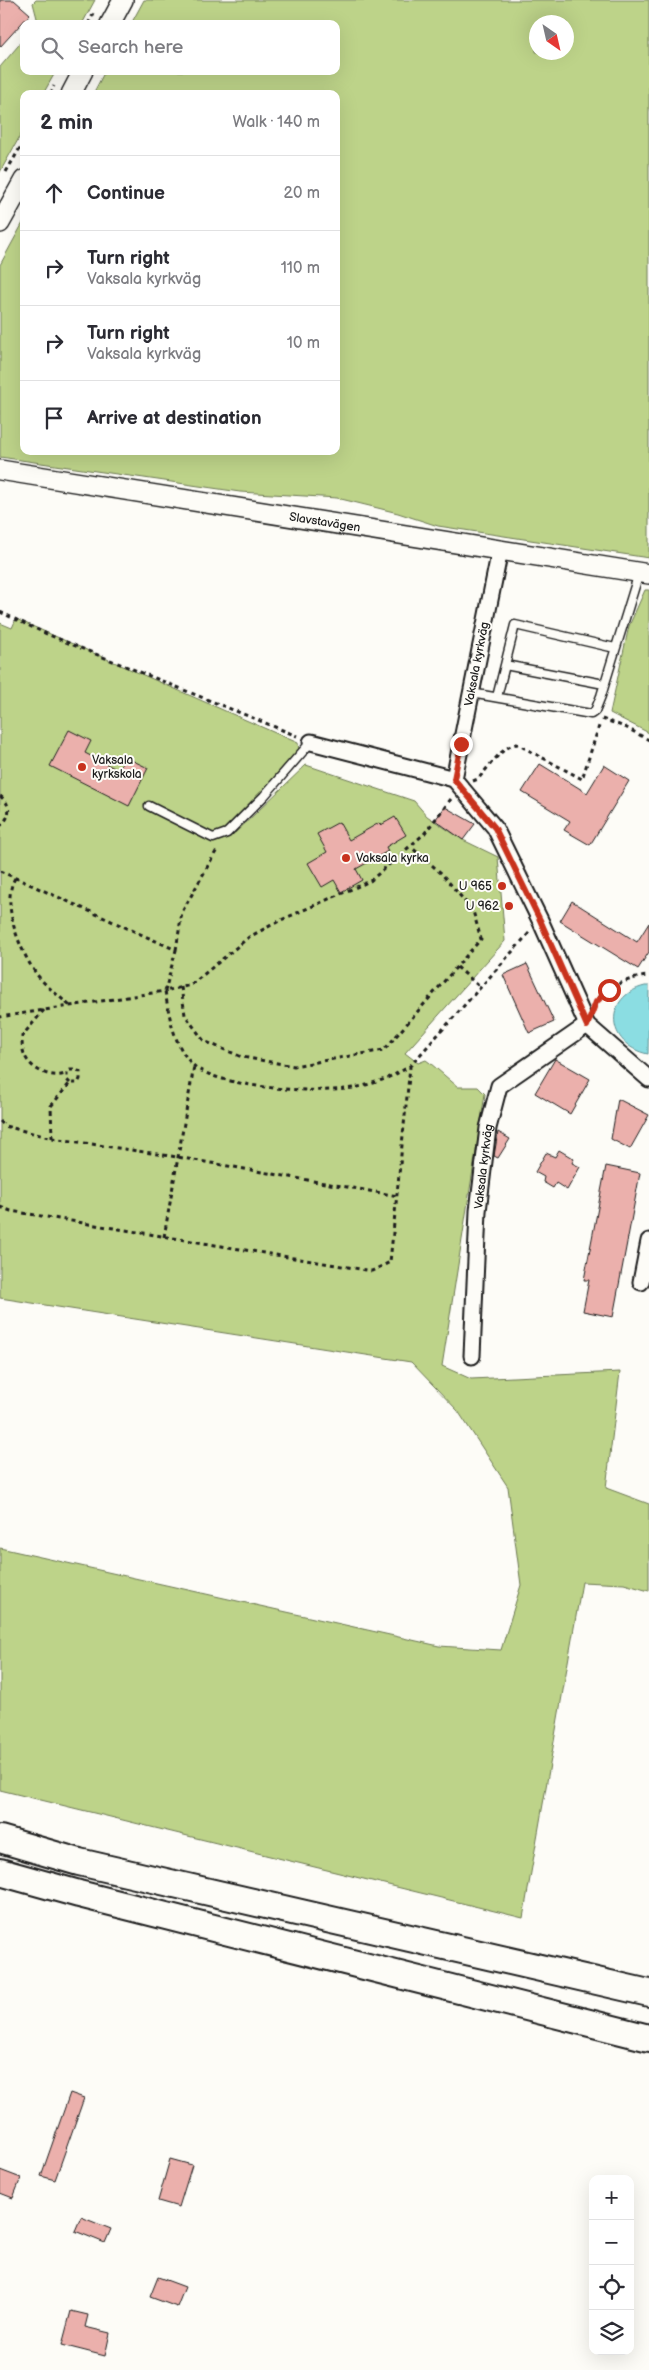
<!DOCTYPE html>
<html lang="en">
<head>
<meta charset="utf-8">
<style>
  body { margin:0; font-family:"Balsamiq Sans",sans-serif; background:#f7f7f7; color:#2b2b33 }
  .controls { position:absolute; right:15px; bottom:15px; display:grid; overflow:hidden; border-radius:10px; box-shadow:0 5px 20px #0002 }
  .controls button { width:45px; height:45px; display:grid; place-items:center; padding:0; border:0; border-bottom:1px solid #e1e1e2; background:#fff; color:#2b2b33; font:25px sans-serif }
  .compass { position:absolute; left:529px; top:15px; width:45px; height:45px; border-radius:50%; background:#fff; box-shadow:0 5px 20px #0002; rotate:146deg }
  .stop { position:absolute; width:15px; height:15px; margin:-11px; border:4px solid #c8321e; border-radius:50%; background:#fff }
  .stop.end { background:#c8321e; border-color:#fff; box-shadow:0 1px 5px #0008 }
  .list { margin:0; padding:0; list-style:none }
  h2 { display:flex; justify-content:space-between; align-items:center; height:65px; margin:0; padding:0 20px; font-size:21px }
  h2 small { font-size:16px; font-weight:400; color:#7c7c81 }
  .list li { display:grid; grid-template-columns:32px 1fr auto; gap:15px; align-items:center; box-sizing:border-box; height:75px; padding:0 20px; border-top:1px solid #e1e1e2 }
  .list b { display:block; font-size:19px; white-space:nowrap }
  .list p { margin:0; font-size:16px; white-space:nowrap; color:#7c7c81 }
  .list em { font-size:16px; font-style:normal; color:#7c7c81 }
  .icon { flex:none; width:28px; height:28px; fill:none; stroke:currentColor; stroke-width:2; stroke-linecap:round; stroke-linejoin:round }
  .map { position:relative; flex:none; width:649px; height:2370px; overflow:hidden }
  .search { position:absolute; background:#fff; box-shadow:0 5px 20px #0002; left:20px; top:20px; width:320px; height:55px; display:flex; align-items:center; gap:12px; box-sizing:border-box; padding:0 18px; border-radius:10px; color:#7c7c81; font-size:19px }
  .panel { position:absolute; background:#fff; box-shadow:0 5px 20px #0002; left:20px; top:90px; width:320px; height:365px; border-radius:10px }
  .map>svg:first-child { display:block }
  .green { fill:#bdd389; stroke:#6c7852; fill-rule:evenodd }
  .water { fill:#8bdde2; stroke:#5f9093 }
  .building { fill:#ebb0ac; stroke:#1c1c1c }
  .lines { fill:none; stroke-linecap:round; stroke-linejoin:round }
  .service-casing { stroke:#1c1c1c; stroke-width:11 }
  .minor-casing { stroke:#1c1c1c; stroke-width:19 }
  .tertiary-casing { stroke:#1c1c1c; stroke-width:22 }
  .motorway-casing { stroke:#1c1c1c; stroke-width:30 }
  .path { stroke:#1c1c1c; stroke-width:3; stroke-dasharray:4 4; stroke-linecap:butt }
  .service { stroke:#fdfcf7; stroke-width:8 }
  .minor { stroke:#fdfcf7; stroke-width:15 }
  .tertiary { stroke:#fdfcf7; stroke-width:19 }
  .motorway { stroke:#fdfcf7; stroke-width:26 }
  .route { stroke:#c8321e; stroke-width:6 }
  .poi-dot { fill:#c8321e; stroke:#fdfcf7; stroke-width:2 }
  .labels { text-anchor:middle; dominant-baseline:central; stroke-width:4; stroke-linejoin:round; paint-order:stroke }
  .street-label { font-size:12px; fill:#1c1c1c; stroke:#fdfcf7 }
  .poi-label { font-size:12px; fill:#1c1c1c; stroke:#fdfcf7; text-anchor:start }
</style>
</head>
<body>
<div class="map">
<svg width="649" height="2370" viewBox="0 0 649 2370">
  <rect width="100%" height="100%" fill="#fdfcf7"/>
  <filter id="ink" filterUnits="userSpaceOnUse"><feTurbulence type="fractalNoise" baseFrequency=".02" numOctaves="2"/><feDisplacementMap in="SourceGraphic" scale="10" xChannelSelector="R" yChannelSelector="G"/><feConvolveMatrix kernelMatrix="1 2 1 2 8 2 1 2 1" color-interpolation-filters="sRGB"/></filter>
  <g filter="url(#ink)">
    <path class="green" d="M 36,0 L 95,0 L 82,24 L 36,24 L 38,22 L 33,3 Z
      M 144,0 L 649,0 L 649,558 L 438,526 L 398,513 L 337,498 L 240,492 L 0,457 L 0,265 L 24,221 L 24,451 L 336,451 L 336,94 L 93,94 L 105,71 L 336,71 L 336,24 L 131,24 ZM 536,22 L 566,22 L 566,52 L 536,52 Z
      M 24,39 L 24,71 L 56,71 L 43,94 L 24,94 L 24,129 L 0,172 L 0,67 Z
      M 645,590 L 649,590 L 649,733 L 610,713 L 629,626 Z
      M 16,619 L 298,743 L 299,751 L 235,833 L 306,765 L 414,801 L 427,816 L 463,840 L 498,857 L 505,941 L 405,1053 L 418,1063 L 426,1060 L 430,1063 L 458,1087 L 478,1087 L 485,1094 L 442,1366 L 471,1379 L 620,1372 L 606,1488 L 649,1504 L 649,1591 L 624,1584 L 582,1582 L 523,1918 L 0,1790 L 0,1548 L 439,1646 L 501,1650 L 521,1585 L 508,1487 L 458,1411 L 411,1362 L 0,1298 L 0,623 L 12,628 Z"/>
    <path class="water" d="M 645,986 L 649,986 L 648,1054 C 605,1045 603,996 645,986 Z"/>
    <path class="building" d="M 0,0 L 14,0 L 30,14 L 0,47 Z
      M 69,730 L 91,741 L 85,753 L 118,770 L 125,757 L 148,768 L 129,806 L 50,766 Z
      M 540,764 L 587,793 L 604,765 L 629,781 L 590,845 L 564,830 L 570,821 L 522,792 Z
      M 445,807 L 475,824 L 463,840 L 435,820 Z
      M 395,817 L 406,835 L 386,847 L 388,851 L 356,869 L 362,880 L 341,892 L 334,880 L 322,887 L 308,863 L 327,852 L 317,834 L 339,822 L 349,840 L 379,823 L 381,825 Z
      M 572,901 L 637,942 L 649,923 L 649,952 L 638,969 L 560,921 Z
      M 527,964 L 554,1022 L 529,1033 L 503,975 Z
      M 555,1059 L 590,1079 L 570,1114 L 535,1093 Z
      M 618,1099 L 649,1115 L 630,1149 L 611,1139 Z
      M 498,1132 L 510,1139 L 498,1158 L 494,1156 Z
      M 559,1150 L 574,1159 L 572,1163 L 580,1167 L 567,1190 L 556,1183 L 553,1188 L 543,1182 L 544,1177 L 535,1172 L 546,1153 L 555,1157 Z
      M 606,1166 L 640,1173 L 613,1317 L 583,1311 L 589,1280 L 584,1280 Z
      M 70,2093 L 84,2098 L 55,2180 L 41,2176 Z
      M 170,2159 L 192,2165 L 179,2207 L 158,2201 Z
      M 0,2170 L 21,2178 L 13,2198 L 0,2193 Z
      M 81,2217 L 111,2229 L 105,2243 L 75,2231 Z
      M 158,2277 L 185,2287 L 177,2307 L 150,2297 Z
      M 71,2311 L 88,2315 L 85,2327 L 110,2333 L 105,2356 L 62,2345 Z"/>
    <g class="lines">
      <defs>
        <path id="service" d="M 505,665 L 604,684
          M 471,693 L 591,714 L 595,711 L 601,696 L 639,573
          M 497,697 L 515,625 L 615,648
          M 149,806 L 213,838 L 227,833 L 264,796 L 311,742"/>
        <g id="minor">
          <path d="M 500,550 L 454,779 L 495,828 L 540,920 L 587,1025 L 649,1079"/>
          <path d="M 311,742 L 454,779"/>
          <path d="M 641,1282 L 649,1241"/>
          <path id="s1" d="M 472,1356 L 478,1211 L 488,1128 L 499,1086 L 587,1025"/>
        </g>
        <g id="tertiary">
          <path d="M 110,24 L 123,0"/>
          <path d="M 71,94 L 83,71"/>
          <path d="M 0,223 L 24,180"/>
          <path id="s2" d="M 0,470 L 649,574"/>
        </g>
        <path id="motorway" d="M 0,1839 L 79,1862 L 649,1993
          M 0,1872 L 79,1894 L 649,2038"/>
      </defs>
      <use href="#service" class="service-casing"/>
      <use href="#minor" class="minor-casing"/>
      <use href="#tertiary" class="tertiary-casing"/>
      <use href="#motorway" class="motorway-casing"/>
      <path class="path" d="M 88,24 L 94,13
        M 50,94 L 54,86
        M 6,172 L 24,141
        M 0,612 L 49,635 L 297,736
        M 602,719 L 625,727 L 649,740
        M 473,781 L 478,779 C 489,767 501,747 517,744 L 582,779 L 600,723
        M 0,796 C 12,805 11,817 0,826
        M 451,799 L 424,834 L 370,881 L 281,920 L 249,937 L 191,985 L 165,991 C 169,1015 174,1047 193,1065 C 218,1088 312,1093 346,1089 C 369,1086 391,1078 410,1066 L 530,932
        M 0,871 L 176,950 L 165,991 L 0,1017
        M 15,878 C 0,904 21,954 38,976 C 47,987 59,996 70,1006
        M 176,950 L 182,912 L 218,848
        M 457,967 L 480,987
        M 181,987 L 185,1015 L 204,1041 L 242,1057 L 294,1066 L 384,1050 L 481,939 L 473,911 L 441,873 L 411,847
        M 595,1005 C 603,987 631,977 649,976
        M 44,1010 L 22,1036 C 22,1043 22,1050 25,1056 C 31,1070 53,1080 67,1073
        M 0,1121 L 5,1126 L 52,1138 L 177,1157 L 398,1196
        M 52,1138 L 51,1106 L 70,1083 L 78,1083 L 80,1079 L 80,1072 L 77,1070 L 70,1070 L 67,1072 L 67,1080 L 70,1083
        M 0,1207 L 11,1211 L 372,1271 L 390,1262 L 410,1067
        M 164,1237 L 194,1066"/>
      <use href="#service" class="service"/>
      <use href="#minor" class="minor"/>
      <use href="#tertiary" class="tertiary"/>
      <use href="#motorway" class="motorway"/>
    </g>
  </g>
  <g class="lines" filter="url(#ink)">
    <path class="route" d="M 461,744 L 454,779 L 495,828 L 540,920 L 587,1026 L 596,1002 L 609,990"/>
  </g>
  <g class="poi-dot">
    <circle cx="82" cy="767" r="5"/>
    <circle cx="346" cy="858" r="5"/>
    <circle cx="502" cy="886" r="5"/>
    <circle cx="509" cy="906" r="5"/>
  </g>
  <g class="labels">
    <g class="street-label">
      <text stroke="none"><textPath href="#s2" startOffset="329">Slavstavägen</textPath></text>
      <text transform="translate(477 664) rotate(-79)">Vaksala kyrkväg</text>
      <text stroke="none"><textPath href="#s1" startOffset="190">Vaksala kyrkväg</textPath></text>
    </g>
    <g class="poi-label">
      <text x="92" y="760">Vaksala<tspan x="92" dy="14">kyrkskola</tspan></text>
      <text x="356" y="858">Vaksala kyrka</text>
      <text x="492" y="886" text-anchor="end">U 965</text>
      <text x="499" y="906" text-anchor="end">U 962</text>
    </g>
  </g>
</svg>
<div class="controls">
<button>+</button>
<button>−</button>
<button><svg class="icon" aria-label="locate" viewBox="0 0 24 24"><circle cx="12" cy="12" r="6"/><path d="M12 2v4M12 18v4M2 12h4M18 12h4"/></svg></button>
<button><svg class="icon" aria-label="layers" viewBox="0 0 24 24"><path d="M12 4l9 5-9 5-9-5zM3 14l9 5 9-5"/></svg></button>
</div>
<svg class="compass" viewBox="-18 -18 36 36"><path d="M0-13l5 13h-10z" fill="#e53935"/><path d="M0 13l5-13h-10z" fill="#7c7c81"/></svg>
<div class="stop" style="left:609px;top:990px"></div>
<div class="stop end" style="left:461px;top:744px"></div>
<div class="search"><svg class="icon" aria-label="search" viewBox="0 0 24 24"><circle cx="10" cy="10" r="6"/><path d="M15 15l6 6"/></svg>Search here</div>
<section class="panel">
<h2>2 min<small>Walk · 140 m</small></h2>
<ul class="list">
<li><svg class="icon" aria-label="ahead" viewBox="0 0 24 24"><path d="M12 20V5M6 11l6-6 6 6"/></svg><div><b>Continue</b></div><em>20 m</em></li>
<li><svg class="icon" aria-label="right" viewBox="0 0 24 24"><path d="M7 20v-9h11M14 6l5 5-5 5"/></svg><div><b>Turn right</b><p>Vaksala kyrkväg</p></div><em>110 m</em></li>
<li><svg class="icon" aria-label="right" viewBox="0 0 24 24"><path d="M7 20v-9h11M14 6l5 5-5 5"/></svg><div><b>Turn right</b><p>Vaksala kyrkväg</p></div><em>10 m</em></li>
<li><svg class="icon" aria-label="arrive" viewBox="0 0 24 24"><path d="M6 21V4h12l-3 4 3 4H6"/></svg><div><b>Arrive at destination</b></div></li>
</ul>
</section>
</div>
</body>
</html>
